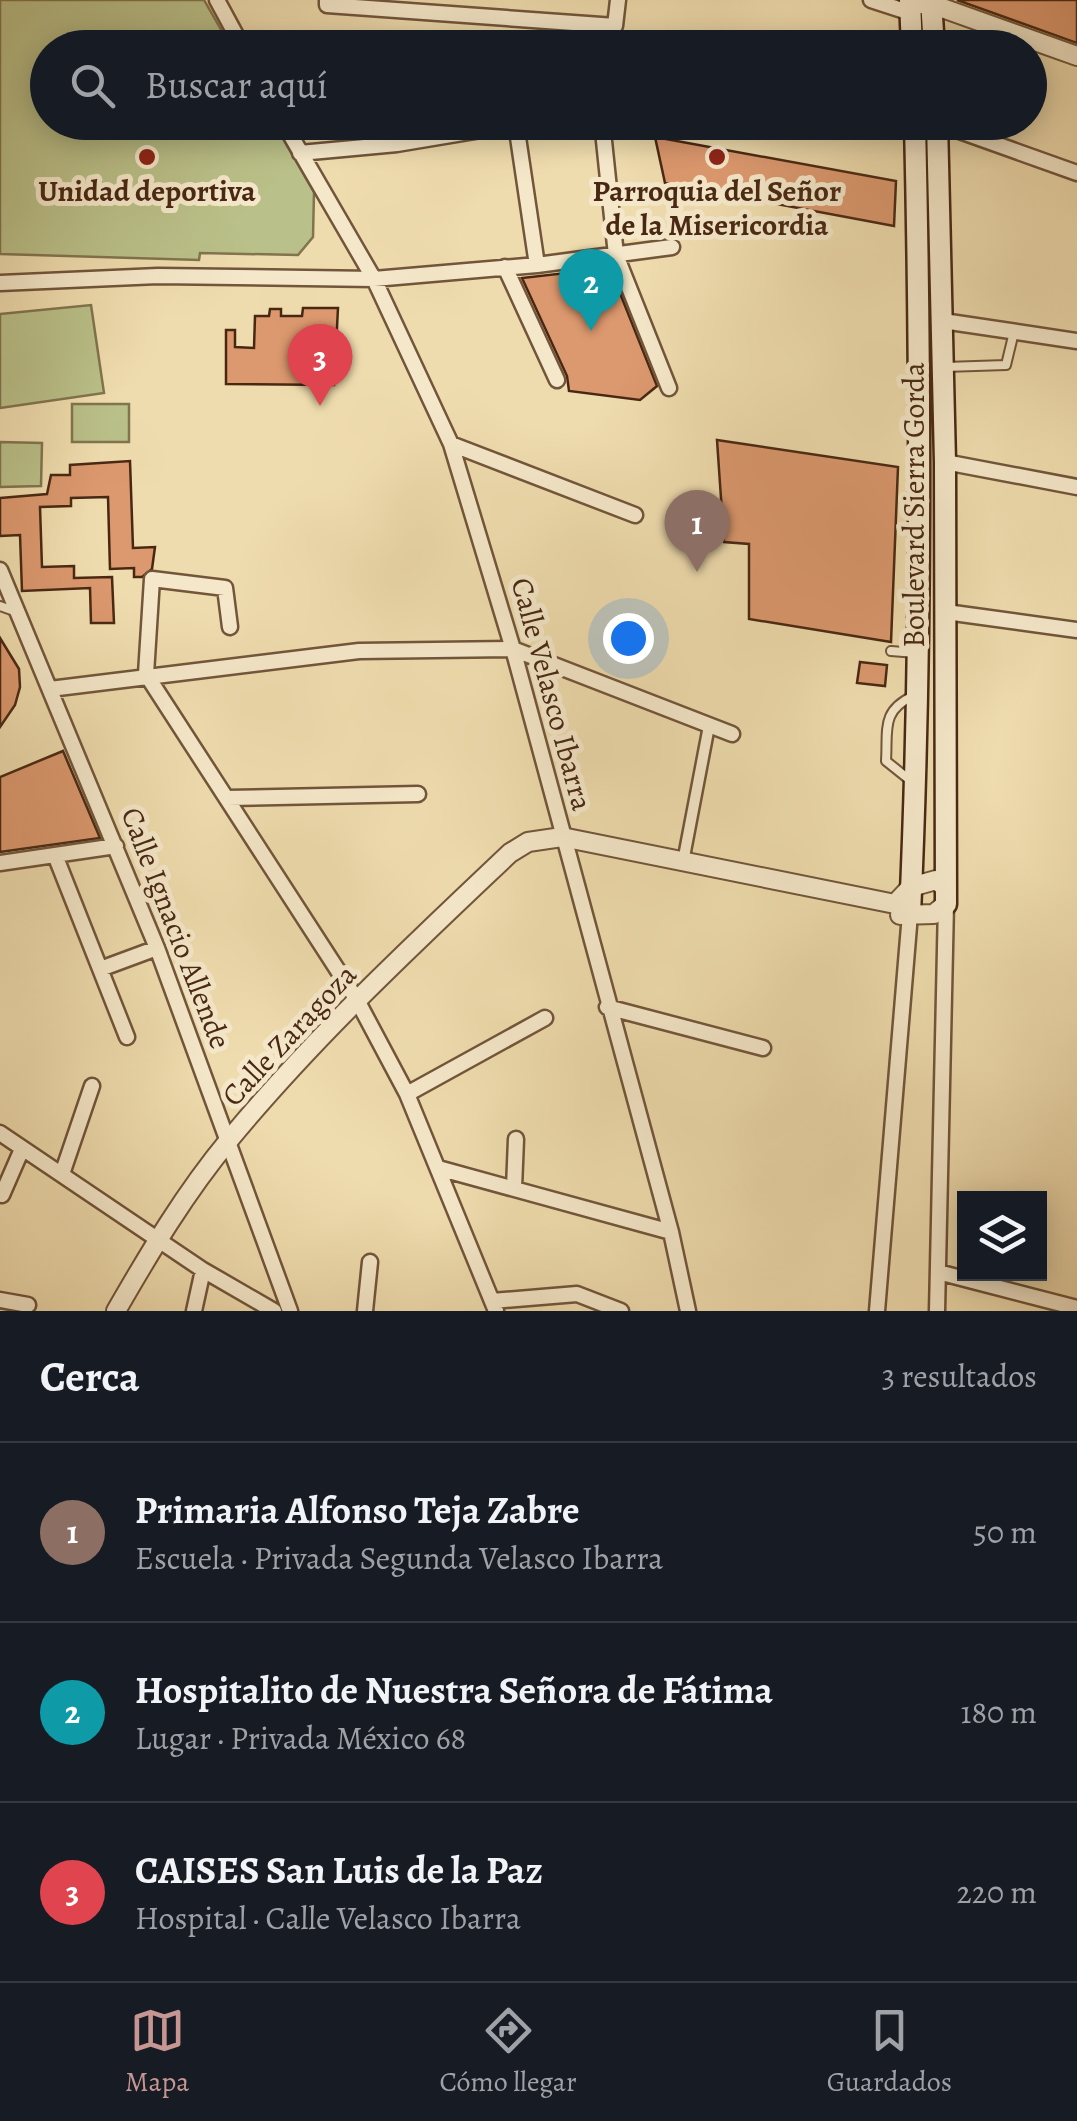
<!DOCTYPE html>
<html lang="es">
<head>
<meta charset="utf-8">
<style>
  body { margin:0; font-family:Alegreya,serif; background:#242831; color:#f1f3f6 }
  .controls { position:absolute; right:30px; bottom:30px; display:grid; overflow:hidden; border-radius:0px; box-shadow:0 5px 25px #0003 }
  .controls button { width:90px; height:90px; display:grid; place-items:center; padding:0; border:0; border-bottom:2px solid #363941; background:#171b24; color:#f1f3f6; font:50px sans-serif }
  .you { position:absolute; left:628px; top:638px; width:35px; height:35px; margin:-25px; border:8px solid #fff; border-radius:50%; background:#1a73e8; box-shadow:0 0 0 15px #1a73e833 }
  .badge { display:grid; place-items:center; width:65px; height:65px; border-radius:50%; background:#c59692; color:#fff; font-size:32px; font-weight:700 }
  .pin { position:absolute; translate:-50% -82px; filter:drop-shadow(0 2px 5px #0008) }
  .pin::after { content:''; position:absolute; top:52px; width:35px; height:30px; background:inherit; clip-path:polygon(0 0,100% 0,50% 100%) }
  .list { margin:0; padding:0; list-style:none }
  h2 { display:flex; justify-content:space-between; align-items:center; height:130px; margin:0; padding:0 40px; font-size:42px }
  h2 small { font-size:32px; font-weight:400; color:#9ea1a6 }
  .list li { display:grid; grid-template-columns:65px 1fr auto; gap:30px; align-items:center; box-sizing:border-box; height:180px; padding:0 40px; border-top:2px solid #363941 }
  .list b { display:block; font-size:38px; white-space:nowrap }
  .list p { margin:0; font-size:32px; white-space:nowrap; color:#9ea1a6 }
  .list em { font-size:32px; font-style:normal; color:#9ea1a6 }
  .icon { flex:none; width:55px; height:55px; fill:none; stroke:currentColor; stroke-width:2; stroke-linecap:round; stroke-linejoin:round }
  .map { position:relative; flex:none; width:1077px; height:1311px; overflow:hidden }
  .search { position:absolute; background:#171b24; box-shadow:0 5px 25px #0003; left:30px; right:30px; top:30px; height:110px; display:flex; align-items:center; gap:25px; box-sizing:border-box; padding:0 35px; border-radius:55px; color:#9ea1a6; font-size:38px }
  .sheet { height:670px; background:#171b24 }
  nav { display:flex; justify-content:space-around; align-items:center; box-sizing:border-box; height:140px; border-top:2px solid #363941; background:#171b24; font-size:28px; color:#9ea1a6 }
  nav a { display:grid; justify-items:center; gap:5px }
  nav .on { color:#c59692 }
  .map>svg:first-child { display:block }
  .park { fill:#bac089; stroke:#81744e; stroke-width:2.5 }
  .building { fill:#dc986e; stroke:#482813; stroke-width:2.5 }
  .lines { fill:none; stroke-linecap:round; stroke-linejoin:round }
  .service-casing { stroke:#72553a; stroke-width:12 }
  .pedestrian-casing { stroke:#72553a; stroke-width:15 }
  .minor-casing { stroke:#72553a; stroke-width:19 }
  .tertiary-casing { stroke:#72553a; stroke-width:22 }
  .secondary-casing { stroke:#482813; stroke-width:25 }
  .service { stroke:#f5e8ca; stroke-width:8 }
  .pedestrian { stroke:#f5e8ca; stroke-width:10 }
  .minor { stroke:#f5e8ca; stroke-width:14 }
  .tertiary { stroke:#f5e8ca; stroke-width:18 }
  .secondary { stroke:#f5e8ca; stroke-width:20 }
  .poi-dot { fill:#8f2418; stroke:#f5e8ca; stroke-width:4 }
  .labels { text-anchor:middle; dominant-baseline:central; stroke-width:10; stroke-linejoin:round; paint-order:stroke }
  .poi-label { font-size:30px; font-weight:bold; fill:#482813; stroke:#f5e8ca }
  .street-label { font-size:30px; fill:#482813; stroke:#f5e8ca }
</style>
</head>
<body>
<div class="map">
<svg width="1077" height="1311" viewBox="0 0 1077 1311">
  <rect width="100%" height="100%" fill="#efdcae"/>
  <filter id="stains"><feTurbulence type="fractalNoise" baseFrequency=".002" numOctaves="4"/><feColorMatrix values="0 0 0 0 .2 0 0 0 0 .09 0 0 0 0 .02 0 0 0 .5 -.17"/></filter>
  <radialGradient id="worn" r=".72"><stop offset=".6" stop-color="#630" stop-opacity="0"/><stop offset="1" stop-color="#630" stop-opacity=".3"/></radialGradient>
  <path class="park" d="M 0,0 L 204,0 L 231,47 L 48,48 L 48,122 L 274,123 L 314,192 L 313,237 L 298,255 L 200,253 L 199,260 L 0,254 Z
    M 91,305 L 104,393 L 0,408 L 0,314 Z
    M 72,404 L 129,404 L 129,442 L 72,442 Z
    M 0,442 L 42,443 L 41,486 L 0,487 Z"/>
  <path class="building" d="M 957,0 L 1077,0 L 1077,43 Z
    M 655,137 L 896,181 L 894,226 L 665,183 Z
    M 610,268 L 657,386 L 640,400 L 569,391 L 567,376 L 522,278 Z
    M 303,308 L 338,308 L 334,385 L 226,384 L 226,330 L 235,330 L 235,347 L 254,348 L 255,316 L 269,316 L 270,309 L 281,309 L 281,316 L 302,316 Z
    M 717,440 L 898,467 L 891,642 L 749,619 L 749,544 L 724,542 Z
    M 130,461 L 133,548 L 155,547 L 152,569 L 142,577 L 134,577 L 134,568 L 110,569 L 108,497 L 71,498 L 71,506 L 40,507 L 42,567 L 74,566 L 74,578 L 112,577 L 114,623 L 91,623 L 90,588 L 22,591 L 20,535 L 0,536 L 0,498 L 47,494 L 51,475 L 70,475 L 70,465 Z
    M 0,638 L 19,669 L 20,687 L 15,705 L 0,727 Z
    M 860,662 L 887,665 L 885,686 L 857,683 Z
    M 63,751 L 100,838 L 0,852 L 0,777 Z"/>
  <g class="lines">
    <defs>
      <path id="service" d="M 945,367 L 1006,365 L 1014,332
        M 0,606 L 20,613
        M 891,651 L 916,653
        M 911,781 L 886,761 C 888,729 881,711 913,696"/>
      <path id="pedestrian" d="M 683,862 L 709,726"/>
      <path id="minor" d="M 217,0 L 243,48
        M 327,0 L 327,5 L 615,26 L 618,0
        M 871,0 L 911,13
        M 283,122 L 374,279 L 451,444 L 513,649 L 671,1232 L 688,1311
        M 602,122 L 616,255 L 669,388
        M 624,122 L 682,130
        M 937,123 L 1077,173
        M 516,124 L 537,265
        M 300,153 L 397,144 L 529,122
        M 505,267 L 557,380
        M 0,283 L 158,276 L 374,279 L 537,265 L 672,247
        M 943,321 L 1077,341
        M 451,444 L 635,515
        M 945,462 L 1077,487
        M 0,570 L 157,948 L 290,1311
        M 946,612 L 1077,630
        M 230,627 L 225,588 L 152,579 L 146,674 L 357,1000 L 407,1094 L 496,1311
        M 50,689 L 359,651 L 513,649 L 732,734
        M 227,798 L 418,794
        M 55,855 L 127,1037
        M 0,863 L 116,846
        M 103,968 L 157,948
        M 607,1007 L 763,1048
        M 407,1094 L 545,1018
        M 0,1133 L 203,1270 L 274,1311
        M 438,1168 L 671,1232
        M 62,1174 L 92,1086
        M 514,1188 L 516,1139
        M 2,1195 L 22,1149
        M 938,1272 L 1077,1308
        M 0,1300 L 28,1305
        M 492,1301 L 577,1294 L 621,1311
        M 194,1311 L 203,1270
        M 365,1311 L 370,1262
        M 877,1311 L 910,914
        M 937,1311 L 946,904"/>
      <path id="tertiary" d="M 910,4 L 931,4 L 1077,56
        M 900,915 L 934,914 L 946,904
        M 116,1311 C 150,1252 185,1193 229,1140 C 314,1037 413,945 510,853 L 528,842 L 562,837 L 895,904 L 911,887 L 936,880 L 946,888"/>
      <path id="secondary" d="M 910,0 L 912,48
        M 931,0 L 934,48
        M 937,122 L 945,462 L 946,904
        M 910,914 C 922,650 921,387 915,122"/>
    </defs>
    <use href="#service" class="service-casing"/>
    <use href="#pedestrian" class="pedestrian-casing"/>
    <use href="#minor" class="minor-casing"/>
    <use href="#tertiary" class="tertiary-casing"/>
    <use href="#secondary" class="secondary-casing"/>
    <use href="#service" class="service"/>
    <use href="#pedestrian" class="pedestrian"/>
    <use href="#minor" class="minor"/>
    <use href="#tertiary" class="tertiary"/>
    <use href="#secondary" class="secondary"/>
  </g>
  <g class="poi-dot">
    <circle cx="147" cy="157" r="10"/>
    <circle cx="717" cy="157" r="10"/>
  </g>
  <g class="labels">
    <g class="poi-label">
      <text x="147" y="191">Unidad deportiva</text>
      <text x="717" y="191">Parroquia del Señor<tspan x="717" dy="34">de la Misericordia</tspan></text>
    </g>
    <g class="street-label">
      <text transform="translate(914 505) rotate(-90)">Boulevard Sierra Gorda</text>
      <text transform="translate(552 694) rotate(75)">Calle Velasco Ibarra</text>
      <text transform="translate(176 928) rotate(69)">Calle Ignacio Allende</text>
      <text transform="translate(289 1035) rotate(-47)">Calle Zaragoza</text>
    </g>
  </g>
  <rect width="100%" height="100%" filter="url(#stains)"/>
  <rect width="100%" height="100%" fill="url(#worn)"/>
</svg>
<div class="controls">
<button><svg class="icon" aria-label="layers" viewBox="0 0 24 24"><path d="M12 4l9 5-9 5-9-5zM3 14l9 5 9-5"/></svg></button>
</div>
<div class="you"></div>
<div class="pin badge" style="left:697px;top:572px;background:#8d6e63">1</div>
<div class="pin badge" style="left:591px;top:331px;background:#0f9aa8">2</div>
<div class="pin badge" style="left:320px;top:406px;background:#e0444e">3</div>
<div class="search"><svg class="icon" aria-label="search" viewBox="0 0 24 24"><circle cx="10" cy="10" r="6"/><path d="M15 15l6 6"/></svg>Buscar aquí</div>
</div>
<section class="sheet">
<h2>Cerca<small>3 resultados</small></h2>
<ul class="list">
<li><span class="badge" style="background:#8d6e63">1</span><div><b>Primaria Alfonso Teja Zabre</b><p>Escuela · Privada Segunda Velasco Ibarra</p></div><em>50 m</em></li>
<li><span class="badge" style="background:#0f9aa8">2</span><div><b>Hospitalito de Nuestra Señora de Fátima</b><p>Lugar · Privada México 68</p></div><em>180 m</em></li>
<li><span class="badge" style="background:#e0444e">3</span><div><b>CAISES San Luis de la Paz</b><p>Hospital · Calle Velasco Ibarra</p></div><em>220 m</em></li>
</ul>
</section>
<nav>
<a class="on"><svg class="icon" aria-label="map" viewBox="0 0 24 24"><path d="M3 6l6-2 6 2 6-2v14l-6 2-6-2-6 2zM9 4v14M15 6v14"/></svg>Mapa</a>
<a><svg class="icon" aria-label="directions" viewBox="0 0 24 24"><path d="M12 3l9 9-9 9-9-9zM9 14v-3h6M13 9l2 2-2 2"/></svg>Cómo llegar</a>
<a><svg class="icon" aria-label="saved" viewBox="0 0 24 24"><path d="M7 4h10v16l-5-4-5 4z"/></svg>Guardados</a>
</nav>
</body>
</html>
